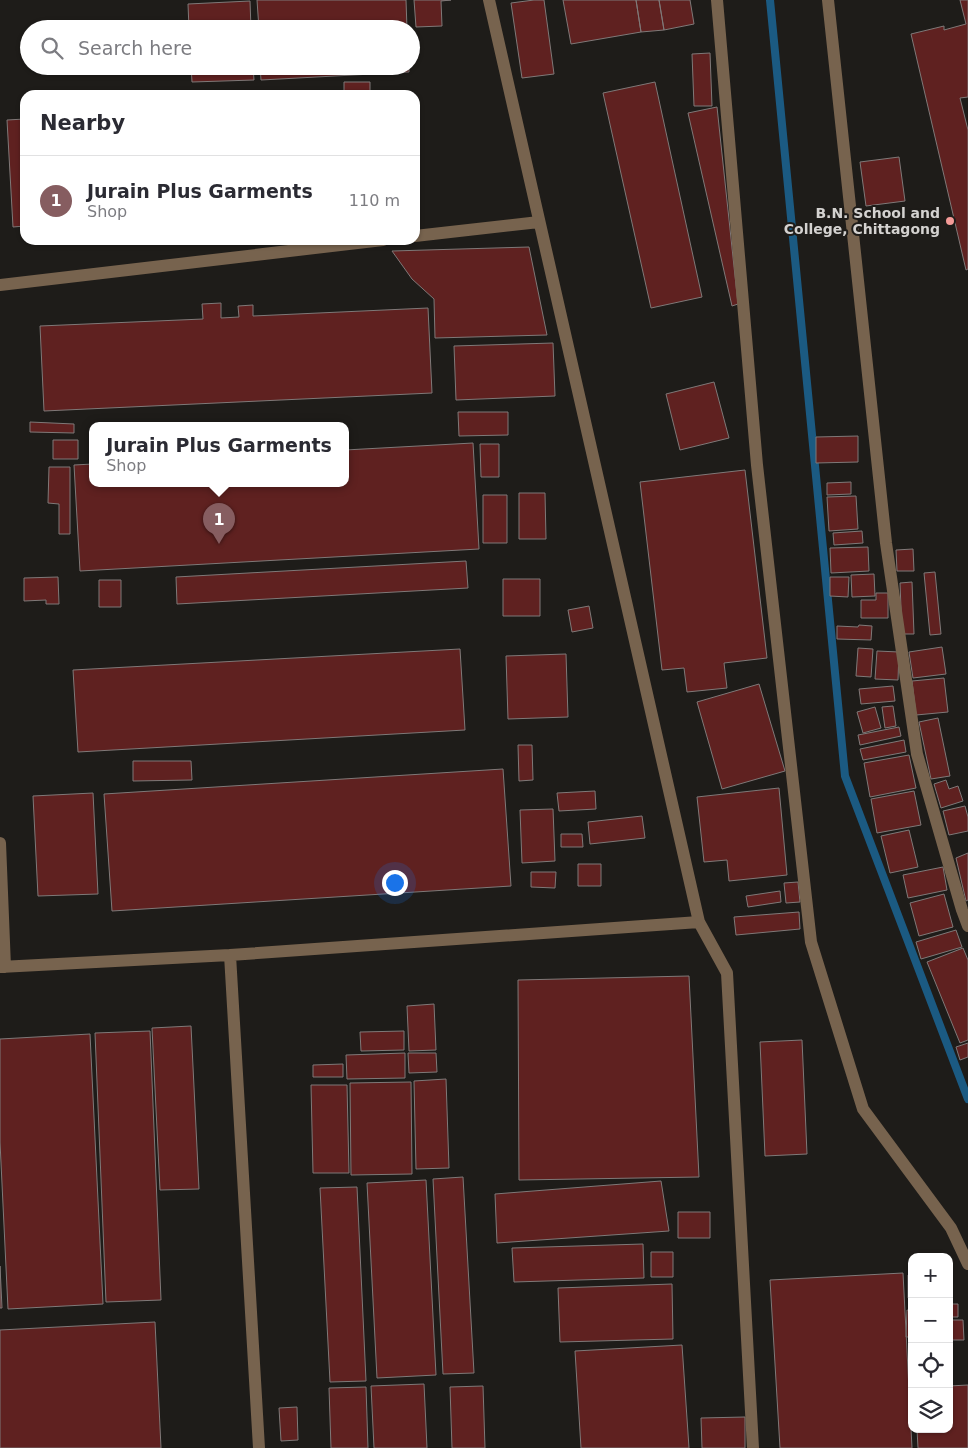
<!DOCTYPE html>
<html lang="en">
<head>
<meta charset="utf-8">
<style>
  body { margin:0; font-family:"DejaVu Sans",sans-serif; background:#f2f2f3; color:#2b2b33 }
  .controls { position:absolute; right:15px; bottom:15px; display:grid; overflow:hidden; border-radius:10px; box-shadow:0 1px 4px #0004 }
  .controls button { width:45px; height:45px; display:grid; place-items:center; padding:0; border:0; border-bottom:1px solid #e1e1e2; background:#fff; color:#2b2b33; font:25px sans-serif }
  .you { position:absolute; left:394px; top:882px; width:18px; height:18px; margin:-12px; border:4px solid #fff; border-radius:50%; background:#1a73e8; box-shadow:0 0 0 8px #1a73e833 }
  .badge { display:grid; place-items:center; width:32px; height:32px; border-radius:50%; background:#865d60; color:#fff; font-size:16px; font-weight:700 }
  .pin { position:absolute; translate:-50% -41px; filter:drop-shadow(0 1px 2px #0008) }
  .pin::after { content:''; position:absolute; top:26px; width:18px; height:15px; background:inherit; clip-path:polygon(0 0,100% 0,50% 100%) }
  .popup { position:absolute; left:89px; top:422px; width:260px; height:65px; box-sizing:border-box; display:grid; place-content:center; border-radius:10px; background:#fff; filter:drop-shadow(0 1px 4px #0005); font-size:16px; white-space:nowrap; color:#7c7c81 }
  .popup b { font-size:19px; color:#2b2b33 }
  .popup::after { content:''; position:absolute; left:50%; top:100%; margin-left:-10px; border:10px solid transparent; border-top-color:#fff }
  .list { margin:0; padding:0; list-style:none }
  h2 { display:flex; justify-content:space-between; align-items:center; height:65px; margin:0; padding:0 20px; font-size:21px }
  h2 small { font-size:16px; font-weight:400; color:#7c7c81 }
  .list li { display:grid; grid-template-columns:32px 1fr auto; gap:15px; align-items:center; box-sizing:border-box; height:90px; padding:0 20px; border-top:1px solid #e1e1e2 }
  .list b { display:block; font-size:19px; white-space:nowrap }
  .list p { margin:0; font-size:16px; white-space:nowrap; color:#7c7c81 }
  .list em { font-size:16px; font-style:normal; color:#7c7c81 }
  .icon { flex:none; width:28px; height:28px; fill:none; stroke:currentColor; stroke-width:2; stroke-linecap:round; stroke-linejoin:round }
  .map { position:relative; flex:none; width:968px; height:1448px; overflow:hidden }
  .search { position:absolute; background:#fff; box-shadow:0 1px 4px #0004; left:20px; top:20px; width:400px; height:55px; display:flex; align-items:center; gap:12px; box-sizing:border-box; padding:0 18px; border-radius:28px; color:#7c7c81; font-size:19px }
  .panel { position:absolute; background:#fff; box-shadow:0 1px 4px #0004; left:20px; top:90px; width:400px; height:155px; border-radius:15px }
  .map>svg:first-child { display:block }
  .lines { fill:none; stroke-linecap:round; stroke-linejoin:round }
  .stream { stroke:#1b5a82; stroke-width:8 }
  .building { fill:#5f2120; stroke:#7f7978 }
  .minor { stroke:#77634e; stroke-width:12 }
  .poi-dot { fill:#f59b98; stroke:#1e1c19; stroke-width:2 }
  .labels { text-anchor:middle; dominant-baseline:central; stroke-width:4; stroke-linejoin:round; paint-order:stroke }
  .poi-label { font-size:14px; font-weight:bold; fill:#d4d2d0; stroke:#1e1c19; text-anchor:end }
</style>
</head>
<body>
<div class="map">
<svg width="968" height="1448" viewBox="0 0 968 1448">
  <rect width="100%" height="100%" fill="#1e1c19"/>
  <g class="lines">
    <path class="stream" d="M 770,0 L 845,776 L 968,1099"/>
  </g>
  <path class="building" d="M 257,0 L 406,0 L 407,29 L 259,29 Z
    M 414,0 L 451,0 L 441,1 L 442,26 L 416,27 Z
    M 534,0 L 544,0 L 554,74 L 522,78 L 511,3 Z
    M 563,0 L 636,0 L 641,32 L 571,44 Z
    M 636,0 L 659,0 L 664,30 L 641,32 Z
    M 659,0 L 690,0 L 694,24 L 664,30 Z
    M 960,0 L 968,0 L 968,97 L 960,98 L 968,130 L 968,269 L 966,270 L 911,34 L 944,26 L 944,30 L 966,24 Z
    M 250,1 L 251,29 L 189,29 L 188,4 Z
    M 710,53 L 712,106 L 694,106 L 692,54 Z
    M 191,66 L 253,66 L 254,80 L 192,82 Z
    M 260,66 L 409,66 L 409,72 L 261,80 Z
    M 344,82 L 370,82 L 370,95 L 344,95 Z
    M 655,82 L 702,297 L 651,308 L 603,93 Z
    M 717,107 L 738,304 L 732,306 L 688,113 Z
    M 25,119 L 25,226 L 13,227 L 7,120 Z
    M 899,157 L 905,201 L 866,206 L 860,162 Z
    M 529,247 L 547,335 L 435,338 L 434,299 L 412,279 L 392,251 Z
    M 221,303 L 221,318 L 239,317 L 238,306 L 253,305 L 253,316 L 428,308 L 432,393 L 44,411 L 40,326 L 203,319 L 202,304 Z
    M 553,343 L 555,396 L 456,400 L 454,346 Z
    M 714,382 L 729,438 L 680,450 L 666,394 Z
    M 458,412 L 508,412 L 508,435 L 459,436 Z
    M 30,422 L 74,424 L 74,433 L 30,432 Z
    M 858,436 L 858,462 L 816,463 L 816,437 Z
    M 53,440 L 78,440 L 78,459 L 53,459 Z
    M 473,443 L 479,549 L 80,571 L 74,465 L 93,464 L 93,483 L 345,483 L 345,450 Z
    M 480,444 L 499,444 L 499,477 L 481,477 Z
    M 49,467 L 70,467 L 70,534 L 59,534 L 59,504 L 48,503 Z
    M 745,470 L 767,658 L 724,663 L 727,688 L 687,692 L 684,668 L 662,670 L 640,482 Z
    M 851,482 L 851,494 L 827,495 L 827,483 Z
    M 519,493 L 545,493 L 546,539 L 519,539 Z
    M 483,495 L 507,495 L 507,543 L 483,543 Z
    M 856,496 L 858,529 L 829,531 L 827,497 Z
    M 862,531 L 863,543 L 834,545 L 833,533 Z
    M 868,547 L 869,571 L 831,573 L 830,548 Z
    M 913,549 L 914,571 L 897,571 L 896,550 Z
    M 466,561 L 468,588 L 177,604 L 176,577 Z
    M 935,572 L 941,634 L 930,635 L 924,573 Z
    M 874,574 L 875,596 L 852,597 L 851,575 Z
    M 58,577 L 59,604 L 46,604 L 46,600 L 24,601 L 24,578 Z
    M 830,577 L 849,577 L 848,597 L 830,596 Z
    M 503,579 L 540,579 L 540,616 L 503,616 Z
    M 99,580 L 121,580 L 121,607 L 99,607 Z
    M 912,582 L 914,634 L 902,634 L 900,583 Z
    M 876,593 L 888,593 L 888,618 L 861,618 L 861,600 L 876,600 Z
    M 589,606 L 593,628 L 572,632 L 568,610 Z
    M 859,625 L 872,626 L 871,640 L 837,639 L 837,626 L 858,627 Z
    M 942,647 L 946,674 L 913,678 L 909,652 Z
    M 858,648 L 873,649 L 871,677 L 856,676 Z
    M 460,649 L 465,730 L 78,752 L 73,670 Z
    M 877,651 L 899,652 L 898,680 L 875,679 Z
    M 566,654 L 568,717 L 508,719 L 506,656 Z
    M 944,678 L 948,712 L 916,715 L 912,681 Z
    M 759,684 L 785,771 L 722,789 L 697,702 Z
    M 893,686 L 895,701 L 861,704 L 859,689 Z
    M 893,706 L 896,726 L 885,728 L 882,707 Z
    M 875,707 L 881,728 L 863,733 L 857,712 Z
    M 938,718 L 950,776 L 931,779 L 919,722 Z
    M 899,727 L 901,736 L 860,745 L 858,735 Z
    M 904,740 L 906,752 L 863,760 L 860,749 Z
    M 518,745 L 532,745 L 533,780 L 519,781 Z
    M 909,755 L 916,788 L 870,797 L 864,763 Z
    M 133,761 L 191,761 L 192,780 L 133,781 Z
    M 503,769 L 511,886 L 112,911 L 104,794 Z
    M 946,780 L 949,789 L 958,786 L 963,801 L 941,808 L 934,784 Z
    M 779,788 L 787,875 L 729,881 L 727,860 L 704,862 L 697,797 Z
    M 595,791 L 596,809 L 559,811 L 557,793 Z
    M 914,791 L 921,825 L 877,833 L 871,799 Z
    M 93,793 L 98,894 L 38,896 L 33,796 Z
    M 965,806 L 968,817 L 968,831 L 949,835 L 943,811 Z
    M 553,809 L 555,861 L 522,863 L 520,810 Z
    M 642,816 L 645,838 L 590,844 L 588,822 Z
    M 909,830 L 918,867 L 890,873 L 881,836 Z
    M 561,834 L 582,834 L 583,847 L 561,847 Z
    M 968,853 L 968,900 L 966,901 L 956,858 Z
    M 578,864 L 601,864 L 601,886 L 578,886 Z
    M 943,867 L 947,890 L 908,898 L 903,875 Z
    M 531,872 L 556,872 L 555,888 L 531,887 Z
    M 798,882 L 800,902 L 786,903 L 784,883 Z
    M 780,891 L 781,902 L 748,907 L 746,896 Z
    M 944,894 L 953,927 L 919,936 L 910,903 Z
    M 799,912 L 800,929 L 736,935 L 734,917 Z
    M 956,930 L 962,947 L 921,959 L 916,942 Z
    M 963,948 L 968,960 L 968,1040 L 960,1043 L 927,962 Z
    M 689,976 L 699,1177 L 519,1180 L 518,980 Z
    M 434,1004 L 436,1050 L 409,1051 L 407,1006 Z
    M 191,1026 L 199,1189 L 160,1190 L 152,1028 Z
    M 150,1031 L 161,1300 L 106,1302 L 95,1033 Z
    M 404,1031 L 404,1050 L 361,1051 L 360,1032 Z
    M 90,1034 L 103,1304 L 8,1309 L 0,1142 L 0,1039 Z
    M 802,1040 L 807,1154 L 765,1156 L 760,1042 Z
    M 968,1043 L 968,1057 L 960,1060 L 956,1047 Z
    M 405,1053 L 405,1078 L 347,1079 L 346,1055 Z
    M 408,1053 L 436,1053 L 437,1072 L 409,1073 Z
    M 343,1064 L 343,1077 L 313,1077 L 313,1065 Z
    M 446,1079 L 449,1168 L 416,1169 L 414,1081 Z
    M 411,1082 L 412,1174 L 351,1175 L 350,1083 Z
    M 311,1085 L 347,1085 L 349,1173 L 313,1173 Z
    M 463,1177 L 474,1373 L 443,1374 L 433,1179 Z
    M 426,1180 L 436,1375 L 377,1378 L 367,1183 Z
    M 661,1181 L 669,1231 L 497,1243 L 495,1194 Z
    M 357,1187 L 366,1381 L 330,1382 L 320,1188 Z
    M 678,1212 L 710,1212 L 710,1238 L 678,1238 Z
    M 643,1244 L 644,1278 L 514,1282 L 512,1248 Z
    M 651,1252 L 673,1252 L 673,1277 L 651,1277 Z
    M 0,1266 L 2,1308 L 0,1308 Z
    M 903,1273 L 912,1448 L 780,1448 L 770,1280 Z
    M 908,1275 L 912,1275 L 912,1298 L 908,1298 Z
    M 949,1275 L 952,1275 L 952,1298 L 949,1298 Z
    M 672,1284 L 673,1339 L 560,1342 L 558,1288 Z
    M 949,1304 L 958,1304 L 958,1317 L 949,1317 Z
    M 907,1310 L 912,1311 L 912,1337 L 906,1337 Z
    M 949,1320 L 963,1320 L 964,1340 L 949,1340 Z
    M 155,1322 L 161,1448 L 0,1448 L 0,1330 Z
    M 682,1345 L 689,1448 L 581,1448 L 575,1351 Z
    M 424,1384 L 427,1448 L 374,1448 L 371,1386 Z
    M 968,1385 L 968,1448 L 918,1448 L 917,1429 L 949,1429 L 949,1386 Z
    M 483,1386 L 485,1448 L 452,1448 L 450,1387 Z
    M 366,1387 L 368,1448 L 331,1448 L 329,1388 Z
    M 297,1407 L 298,1440 L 281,1441 L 279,1408 Z
    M 745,1417 L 745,1448 L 702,1448 L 701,1418 Z"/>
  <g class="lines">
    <path class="minor" d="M 489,0 L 699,922 L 727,973 L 753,1448
      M 717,0 L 757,465 L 811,942 L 863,1109 L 951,1228 L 968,1264
      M 828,0 L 886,543 L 917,754 L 962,910 L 968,926
      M 415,236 L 539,222
      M 0,285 L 383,240
      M 0,843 L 5,967
      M 230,955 L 259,1448
      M 0,967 L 230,955 L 699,922"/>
  </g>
  <circle class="poi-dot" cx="950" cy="221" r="5"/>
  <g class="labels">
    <g class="poi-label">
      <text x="940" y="213">B.N. School and<tspan x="940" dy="16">College, Chittagong</tspan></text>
    </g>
  </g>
</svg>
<div class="controls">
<button>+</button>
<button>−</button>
<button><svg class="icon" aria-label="locate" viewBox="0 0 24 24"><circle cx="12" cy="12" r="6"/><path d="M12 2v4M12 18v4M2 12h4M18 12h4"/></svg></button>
<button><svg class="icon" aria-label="layers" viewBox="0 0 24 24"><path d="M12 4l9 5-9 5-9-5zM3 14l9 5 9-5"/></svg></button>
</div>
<div class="you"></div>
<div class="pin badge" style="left:219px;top:544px">1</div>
<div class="popup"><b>Jurain Plus Garments</b>Shop</div>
<div class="search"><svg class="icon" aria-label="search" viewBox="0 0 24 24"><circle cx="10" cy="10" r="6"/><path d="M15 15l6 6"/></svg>Search here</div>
<section class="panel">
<h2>Nearby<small></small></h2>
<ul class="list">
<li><span class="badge">1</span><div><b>Jurain Plus Garments</b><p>Shop</p></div><em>110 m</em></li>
</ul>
</section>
</div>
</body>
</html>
